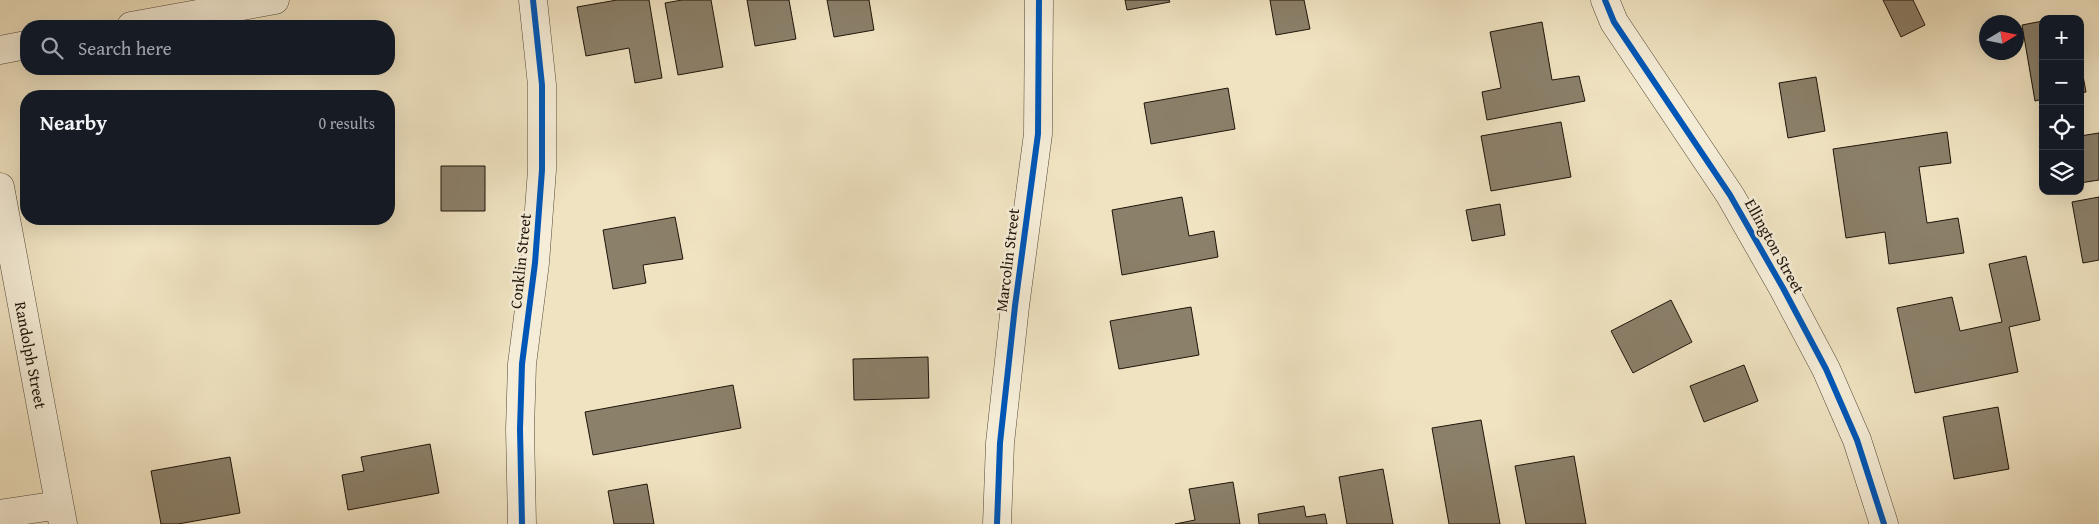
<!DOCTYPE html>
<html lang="en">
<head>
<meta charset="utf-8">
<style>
  body { margin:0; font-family:"Gentium Book Plus",serif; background:#20242c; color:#f1f3f6 }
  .controls { position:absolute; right:15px; top:15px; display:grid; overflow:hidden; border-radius:10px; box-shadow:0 5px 20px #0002 }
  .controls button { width:45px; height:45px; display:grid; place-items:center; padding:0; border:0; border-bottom:1px solid #363941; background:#171b24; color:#f1f3f6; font:25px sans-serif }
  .compass { position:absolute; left:1979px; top:15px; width:45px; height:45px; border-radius:50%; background:#171b24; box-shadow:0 5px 20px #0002; rotate:80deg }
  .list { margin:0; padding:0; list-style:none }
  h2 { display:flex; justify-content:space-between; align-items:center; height:65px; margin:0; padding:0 20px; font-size:21px }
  h2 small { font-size:16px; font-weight:400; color:#9ea1a6 }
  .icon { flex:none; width:28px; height:28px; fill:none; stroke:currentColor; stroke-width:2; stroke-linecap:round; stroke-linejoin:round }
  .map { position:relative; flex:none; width:2099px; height:524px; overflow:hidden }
  .search { position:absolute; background:#171b24; box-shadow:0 5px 20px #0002; left:20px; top:20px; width:375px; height:55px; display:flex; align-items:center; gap:12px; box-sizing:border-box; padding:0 18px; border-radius:20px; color:#9ea1a6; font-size:19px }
  .panel { position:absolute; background:#171b24; box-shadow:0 5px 20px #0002; left:20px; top:90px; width:375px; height:135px; border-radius:20px }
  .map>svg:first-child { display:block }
  .building { fill:#8b806a; stroke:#1e140b }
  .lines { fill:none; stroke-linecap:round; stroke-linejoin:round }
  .minor-casing { stroke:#524838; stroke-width:29 }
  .minor { stroke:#f5edd7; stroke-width:28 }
  .cycleway-casing { stroke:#f5edd7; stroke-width:9 }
  .cycleway { stroke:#0057b8; stroke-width:6 }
  .labels { text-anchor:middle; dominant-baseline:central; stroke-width:5; stroke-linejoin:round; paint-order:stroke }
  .street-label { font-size:16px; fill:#1e140b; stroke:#f5edd7 }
</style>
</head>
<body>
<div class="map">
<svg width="2099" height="524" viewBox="0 0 2099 524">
  <rect width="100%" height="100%" fill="#f0e3c1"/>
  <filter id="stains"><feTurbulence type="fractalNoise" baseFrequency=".004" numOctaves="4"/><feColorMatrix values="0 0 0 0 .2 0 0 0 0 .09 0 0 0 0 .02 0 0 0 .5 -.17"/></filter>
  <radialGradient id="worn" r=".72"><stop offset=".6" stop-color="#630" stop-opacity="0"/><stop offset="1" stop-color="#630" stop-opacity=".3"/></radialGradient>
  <path class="building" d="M 617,0 L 649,0 L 662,78 L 635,83 L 629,48 L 586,56 L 577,7 Z
    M 682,0 L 711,0 L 723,67 L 678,75 L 665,3 Z
    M 747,0 L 789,0 L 796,39 L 755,46 Z
    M 827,0 L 869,0 L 874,30 L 834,37 Z
    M 1125,0 L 1169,0 L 1170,2 L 1127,10 Z
    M 1270,0 L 1304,0 L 1310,29 L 1276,35 Z
    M 1883,0 L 1913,0 L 1925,25 L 1901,37 Z
    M 2043,21 L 2043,99 L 2035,101 L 2022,25 Z
    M 1542,22 L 1552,80 L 1579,76 L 1585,101 L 1487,120 L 1482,92 L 1501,88 L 1490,32 Z
    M 2080,59 L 2086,92 L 2080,93 Z
    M 1816,77 L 1825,131 L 1788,138 L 1779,83 Z
    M 1228,88 L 1235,129 L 1151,144 L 1144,103 Z
    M 1561,122 L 1571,177 L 1491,191 L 1481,136 Z
    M 1947,132 L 1951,163 L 1919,167 L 1927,223 L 1958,218 L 1964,253 L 1889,264 L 1885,232 L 1846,238 L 1833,149 Z
    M 2099,133 L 2099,180 L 2080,183 L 2080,136 Z
    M 441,166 L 485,166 L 485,211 L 441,211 Z
    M 1182,197 L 1189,236 L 1214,231 L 1218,257 L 1122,275 L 1112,210 Z
    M 2099,197 L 2099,260 L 2083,263 L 2072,202 Z
    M 1500,204 L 1505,235 L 1472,241 L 1466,210 Z
    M 675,217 L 683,259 L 643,265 L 646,283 L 613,289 L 603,230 Z
    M 2026,256 L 2040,320 L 2009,327 L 2018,372 L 1915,393 L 1897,308 L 1952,297 L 1960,331 L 2002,322 L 1989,264 Z
    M 1671,300 L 1692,342 L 1633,373 L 1611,331 Z
    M 1191,307 L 1199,355 L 1119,369 L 1110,321 Z
    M 928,357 L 929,398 L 854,400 L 853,359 Z
    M 1744,365 L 1758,401 L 1704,422 L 1690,386 Z
    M 733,385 L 741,428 L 593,455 L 585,412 Z
    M 1998,407 L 2009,469 L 1954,479 L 1943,417 Z
    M 1481,420 L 1500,524 L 1449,524 L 1432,428 Z
    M 430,444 L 439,493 L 348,510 L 342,475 L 364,471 L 361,457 Z
    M 1574,456 L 1586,524 L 1526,524 L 1515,466 Z
    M 230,457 L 240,513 L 178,524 L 161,524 L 151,471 Z
    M 1383,469 L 1393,524 L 1347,524 L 1339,477 Z
    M 1233,482 L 1240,524 L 1175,524 L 1195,520 L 1189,489 Z
    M 647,484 L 654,524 L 614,524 L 608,491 Z
    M 1304,506 L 1306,517 L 1325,514 L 1327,524 L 1259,524 L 1258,514 Z"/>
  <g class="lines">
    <defs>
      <path id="minor" d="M 1605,0 L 1614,22 L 1730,195 L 1783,288 L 1826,369 L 1857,440 L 1884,524
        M 131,26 L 275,0
        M 0,50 L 26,45
        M 0,187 L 63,524
        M 0,514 L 59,505
        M 522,524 L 520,429 L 522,364 L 535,263 L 542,170 L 542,85 L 533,0
        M 997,524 L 1000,443 L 1015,306 L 1038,134 L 1039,0"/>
    </defs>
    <use href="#minor" class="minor-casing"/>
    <use href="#minor" class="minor"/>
    <defs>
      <path id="cycleway" d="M 1605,0 L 1614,22 L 1730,195 L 1783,288 L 1826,369 L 1857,440 L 1884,524
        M 522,524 L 520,429 L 522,364 L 535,263 L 542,170 L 542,85 L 533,0
        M 997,524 L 1000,443 L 1015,306 L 1038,134 L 1039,0"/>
    </defs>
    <use href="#cycleway" class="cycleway-casing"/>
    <use href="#cycleway" class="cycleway"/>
  </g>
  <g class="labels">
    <g class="street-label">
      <text transform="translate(1775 246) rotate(61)">Ellington Street</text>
      <text transform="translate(1007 260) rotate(-83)">Marcolin Street</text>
      <text transform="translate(520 261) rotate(-84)">Conklin Street</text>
      <text transform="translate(31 355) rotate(79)">Randolph Street</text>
    </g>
  </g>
  <rect width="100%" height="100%" filter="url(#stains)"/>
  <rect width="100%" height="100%" fill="url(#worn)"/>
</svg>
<div class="controls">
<button>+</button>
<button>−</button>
<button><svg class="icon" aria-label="locate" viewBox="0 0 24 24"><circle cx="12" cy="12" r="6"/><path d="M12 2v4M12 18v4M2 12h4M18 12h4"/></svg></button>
<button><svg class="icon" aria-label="layers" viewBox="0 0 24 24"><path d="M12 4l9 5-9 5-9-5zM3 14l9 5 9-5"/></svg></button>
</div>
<svg class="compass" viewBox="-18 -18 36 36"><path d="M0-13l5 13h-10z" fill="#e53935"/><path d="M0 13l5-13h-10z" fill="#9ea1a6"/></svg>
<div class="search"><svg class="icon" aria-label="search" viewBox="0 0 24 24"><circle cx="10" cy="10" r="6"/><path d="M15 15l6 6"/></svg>Search here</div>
<section class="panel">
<h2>Nearby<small>0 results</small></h2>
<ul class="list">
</ul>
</section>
</div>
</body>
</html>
